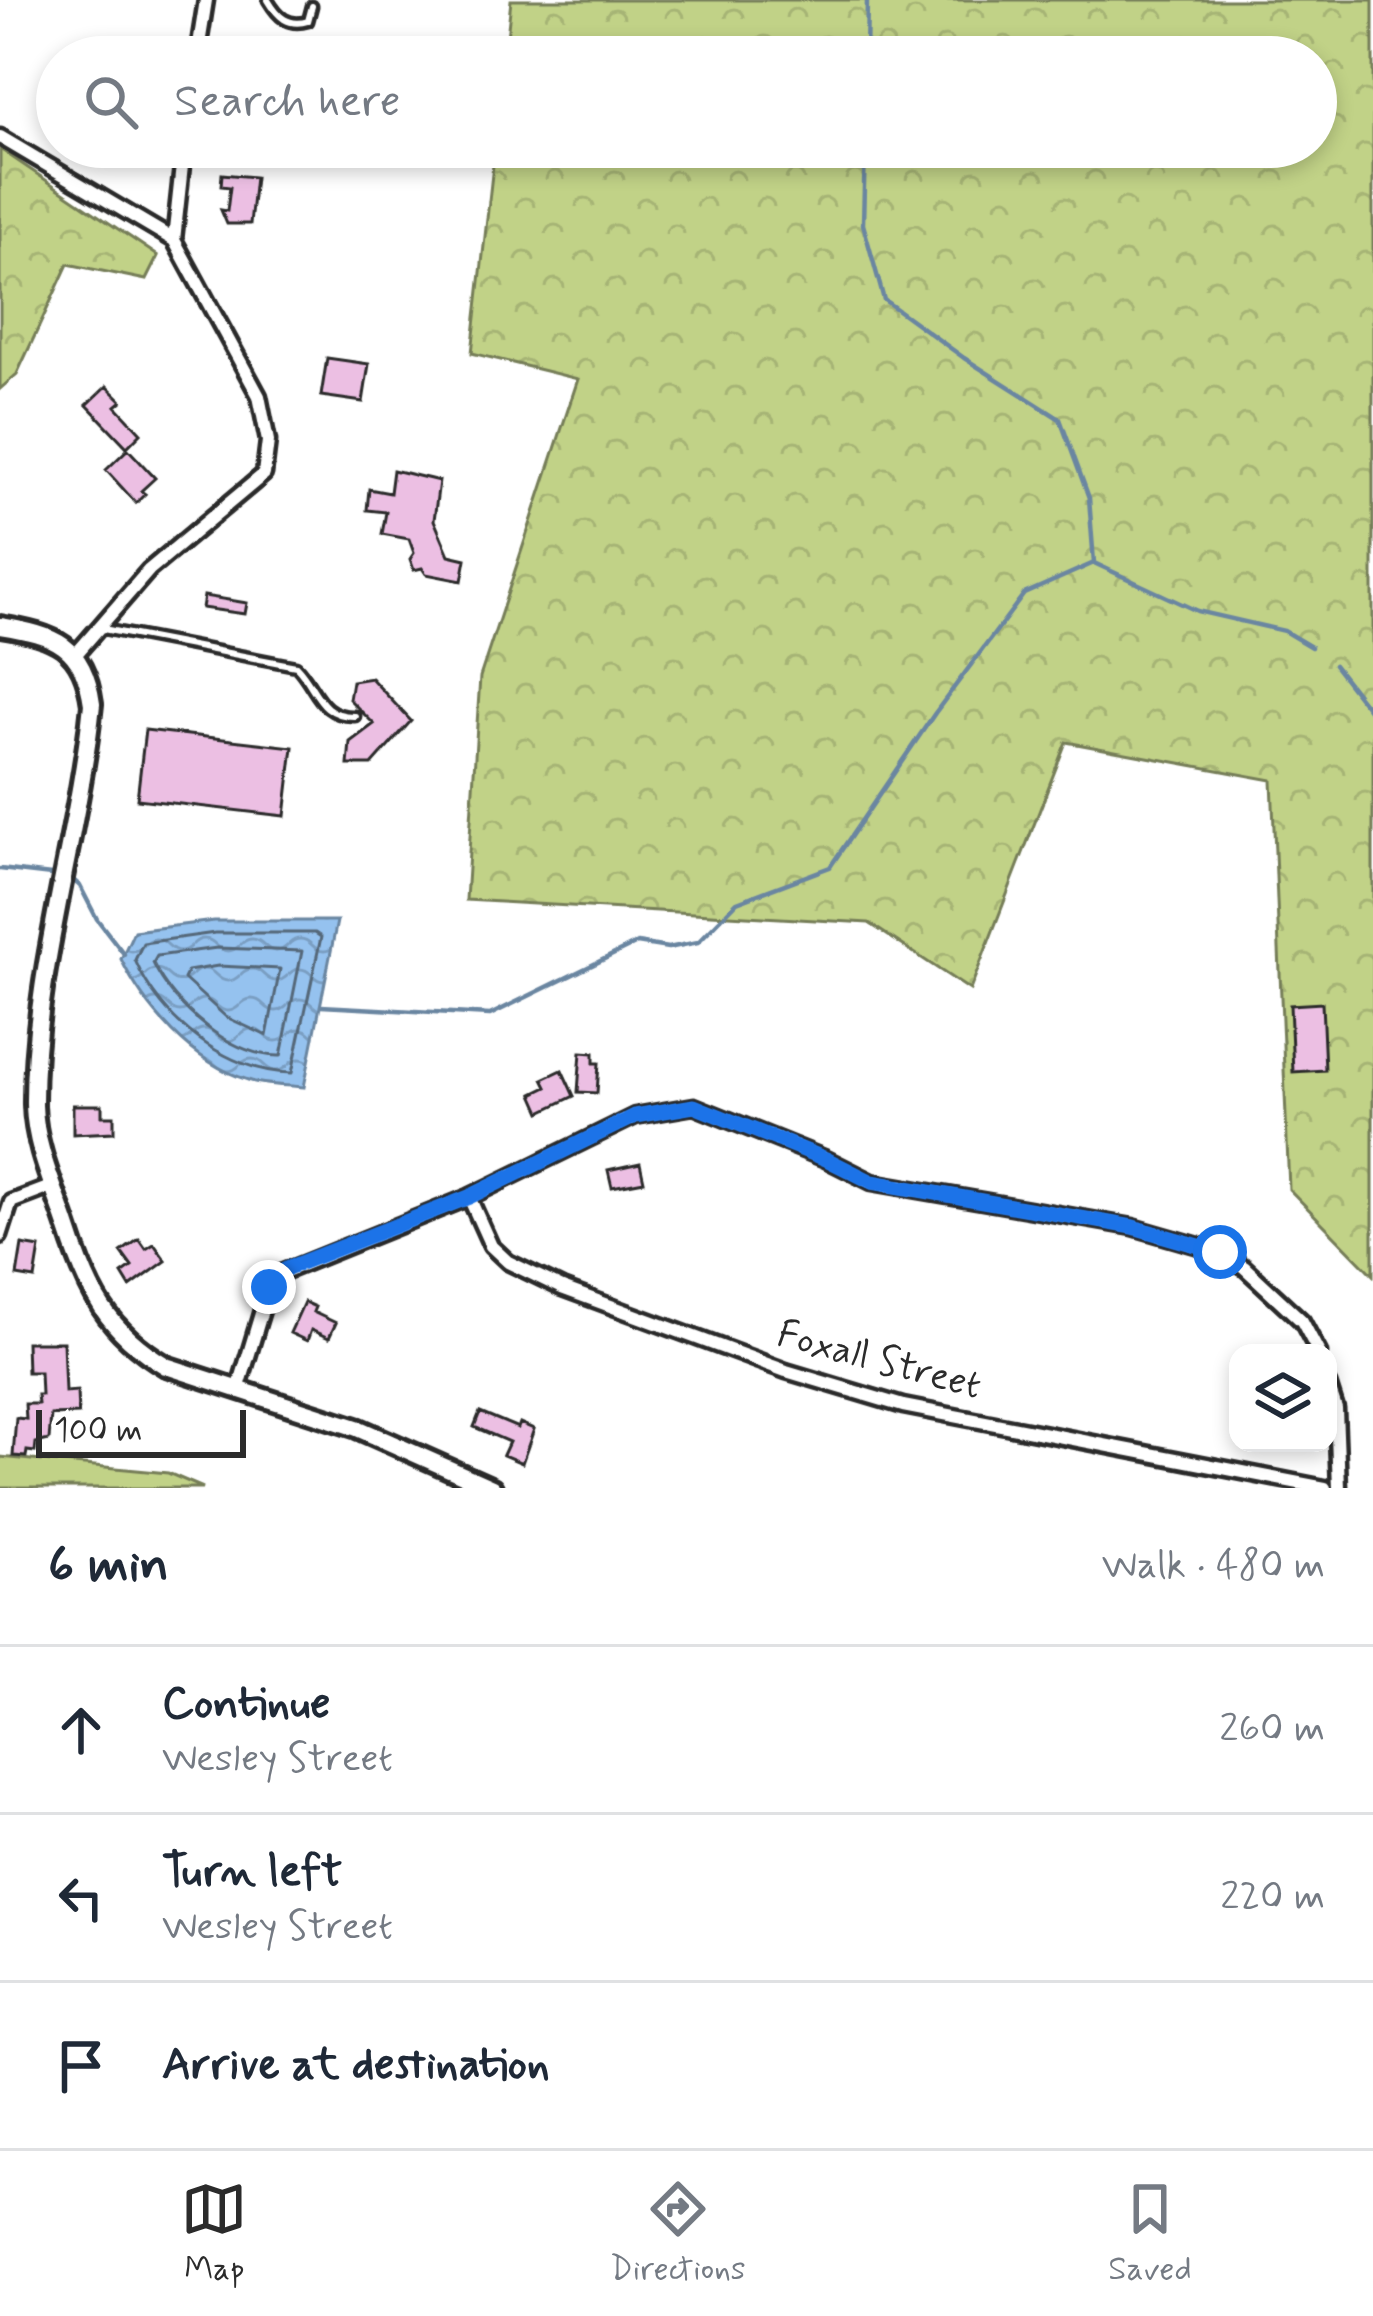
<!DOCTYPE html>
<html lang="en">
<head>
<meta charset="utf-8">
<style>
  body { margin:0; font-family:Mynerve,sans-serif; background:#f2f2f3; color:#1f2937 }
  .controls { position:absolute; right:36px; bottom:36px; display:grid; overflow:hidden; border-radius:24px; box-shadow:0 6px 18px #0003 }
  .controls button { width:108px; height:108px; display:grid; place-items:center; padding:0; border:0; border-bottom:3px solid #e0e1e3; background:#fff; color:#1f2937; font:60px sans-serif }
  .scale { position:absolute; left:36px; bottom:30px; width:210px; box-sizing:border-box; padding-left:12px; border:6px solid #2b2b2b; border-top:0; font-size:33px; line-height:42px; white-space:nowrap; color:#2b2b2b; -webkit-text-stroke:9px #fff; paint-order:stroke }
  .stop { position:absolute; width:36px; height:36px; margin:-27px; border:9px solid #1a73e8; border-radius:50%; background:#fff }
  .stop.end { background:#1a73e8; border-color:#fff; box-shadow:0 3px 12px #0008 }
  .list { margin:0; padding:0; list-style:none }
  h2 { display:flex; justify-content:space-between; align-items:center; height:156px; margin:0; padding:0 48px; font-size:51px }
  h2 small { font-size:39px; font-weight:400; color:#747a83 }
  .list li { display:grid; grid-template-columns:78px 1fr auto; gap:36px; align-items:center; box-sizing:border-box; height:168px; padding:0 48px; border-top:3px solid #e0e1e3 }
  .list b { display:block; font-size:45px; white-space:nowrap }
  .list p { margin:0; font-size:39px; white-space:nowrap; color:#747a83 }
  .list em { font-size:39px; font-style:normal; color:#747a83 }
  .icon { flex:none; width:66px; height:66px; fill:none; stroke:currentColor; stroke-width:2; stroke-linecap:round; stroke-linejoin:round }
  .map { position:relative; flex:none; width:1373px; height:1488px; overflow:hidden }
  .search { position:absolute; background:#fff; box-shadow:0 6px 18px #0003; left:36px; right:36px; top:36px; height:132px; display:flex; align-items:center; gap:30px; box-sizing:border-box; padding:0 42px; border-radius:66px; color:#747a83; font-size:45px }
  .sheet { height:660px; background:#fff }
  nav { display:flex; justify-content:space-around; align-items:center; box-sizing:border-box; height:168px; border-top:3px solid #e0e1e3; background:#fff; font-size:33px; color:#747a83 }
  nav a { display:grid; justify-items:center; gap:6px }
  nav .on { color:#2b2b2b }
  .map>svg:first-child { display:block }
  .green { fill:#c1d287; stroke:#767e59; stroke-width:3 }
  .forest { fill:url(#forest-crowns); stroke:#767e59; stroke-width:3 }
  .water { fill:url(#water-waves); stroke:#6b86a1; stroke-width:3 }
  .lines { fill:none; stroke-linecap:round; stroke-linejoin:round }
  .shore { stroke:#556779; stroke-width:3 }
  .stream { stroke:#6b86a1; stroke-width:4.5 }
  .building { fill:#ecbfe3; stroke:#2b2b2b; stroke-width:3 }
  .lane-casing { stroke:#2b2b2b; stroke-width:15 }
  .street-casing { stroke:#2b2b2b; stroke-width:21 }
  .secondary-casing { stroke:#2b2b2b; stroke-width:26 }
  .lane { stroke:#fff; stroke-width:6 }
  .street { stroke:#fff; stroke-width:12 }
  .secondary { stroke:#fff; stroke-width:16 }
  .route { stroke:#1a73e8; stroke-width:15 }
  .labels { text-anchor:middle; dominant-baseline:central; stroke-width:9; stroke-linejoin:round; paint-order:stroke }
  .street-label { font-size:39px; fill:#2b2b2b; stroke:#fff }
</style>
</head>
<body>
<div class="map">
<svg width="1373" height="1488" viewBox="0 0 1373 1488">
  <defs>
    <pattern id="forest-crowns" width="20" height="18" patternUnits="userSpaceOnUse" patternTransform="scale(3)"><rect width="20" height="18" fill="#c1d287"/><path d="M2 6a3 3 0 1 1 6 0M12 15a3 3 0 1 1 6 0" fill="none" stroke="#a6b475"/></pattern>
    <pattern id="water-waves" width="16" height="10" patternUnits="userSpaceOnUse" patternTransform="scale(3)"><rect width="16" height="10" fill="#95c2ef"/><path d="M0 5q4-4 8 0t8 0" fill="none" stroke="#7a9ec2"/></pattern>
  </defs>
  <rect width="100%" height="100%" fill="#fff"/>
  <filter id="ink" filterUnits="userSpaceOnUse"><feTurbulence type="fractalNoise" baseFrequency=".00833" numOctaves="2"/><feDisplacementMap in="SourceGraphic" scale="24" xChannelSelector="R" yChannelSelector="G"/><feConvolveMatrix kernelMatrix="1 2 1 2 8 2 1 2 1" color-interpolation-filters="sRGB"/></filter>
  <g filter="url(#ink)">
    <path class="green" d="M 0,1457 L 168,1473 L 203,1488 L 0,1488 Z"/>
    <path class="forest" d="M 511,0 L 1373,0 L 1373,1275 L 1289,1189 L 1272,780 L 1066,742 L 970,990 L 869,923 L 466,900 L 480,677 L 578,379 L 472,353 L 495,147 L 1316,147 L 1316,57 L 505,57 Z
      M 0,149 L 158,256 L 146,280 L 68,264 L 17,374 L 0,389 Z"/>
    <path class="water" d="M 214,921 L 337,921 L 304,1087 C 286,1085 264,1086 248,1080 C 193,1063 145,1009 121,959 L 134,931 Z"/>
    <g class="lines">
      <path class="shore" d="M 215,933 L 315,933 L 321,937 L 292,1073 C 227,1072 160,1020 135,960 L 143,943 Z
        M 217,948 L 302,951 L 281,1056 C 232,1057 173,1007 153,963 L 157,956 Z
        M 218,966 L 280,969 L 267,1036 L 226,1017 L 184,979 L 188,971 Z"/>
      <path class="stream" d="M 866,57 L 867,0
        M 865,147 L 863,224 L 884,300 L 964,358 L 1060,419 L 1089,498 L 1094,563
        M 1094,563 L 1197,611 L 1284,631 L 1311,647
        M 1334,665 L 1373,715
        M 0,869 L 60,876
        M 71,878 L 80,886 L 97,919 L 124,954
        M 321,1006 L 490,1015 L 637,943 L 668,948 L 698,942 L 737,902 L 830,867 L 935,713 L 1024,594 L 1094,563"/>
    </g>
    <path class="building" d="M 272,147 L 317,147 L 316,160 L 270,158 Z
      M 222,174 L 255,177 L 250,224 L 227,224 L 221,210 L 227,211 L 230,187 L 221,186 Z
      M 327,358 L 369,364 L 363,402 L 321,396 Z
      M 107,386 L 122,401 L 116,406 L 141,433 L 127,447 L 87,405 Z
      M 128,449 L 155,478 L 141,491 L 145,494 L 136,503 L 106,470 Z
      M 393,470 L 439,481 L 434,520 L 449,555 L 466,559 L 462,581 L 426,574 L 422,568 L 414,570 L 410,559 L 414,553 L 409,539 L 382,534 L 386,512 L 367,510 L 369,489 L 390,493 Z
      M 204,596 L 247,603 L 245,614 L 202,608 Z
      M 371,678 L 411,721 L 372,765 L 348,765 L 350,742 L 374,724 L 349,699 L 352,681 Z
      M 145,730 L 293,747 L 285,816 L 137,799 Z
      M 1322,1003 L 1325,1070 L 1293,1072 L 1290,1005 Z
      M 581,1052 L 594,1053 L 594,1063 L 599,1063 L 597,1093 L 578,1092 Z
      M 562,1070 L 574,1096 L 541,1112 L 533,1094 L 547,1087 L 543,1079 Z
      M 73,1105 L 102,1105 L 102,1116 L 114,1116 L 114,1132 L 73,1134 Z
      M 640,1163 L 644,1181 L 612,1187 L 608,1170 Z
      M 139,1239 L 146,1249 L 154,1244 L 166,1261 L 130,1287 L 122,1274 L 132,1267 L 121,1252 Z
      M 22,1245 L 40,1248 L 35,1279 L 17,1276 Z
      M 304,1302 L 315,1307 L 313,1312 L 336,1323 L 329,1338 L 311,1330 L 307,1341 L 290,1333 Z
      M 26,1342 L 63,1342 L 65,1392 L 77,1391 L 78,1414 L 51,1415 L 49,1440 L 36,1443 L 35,1452 L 27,1451 L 26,1457 L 13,1456 L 16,1418 L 26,1419 L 25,1404 L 38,1404 L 37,1395 L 41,1395 L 40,1372 L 27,1372 Z
      M 480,1412 L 518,1428 L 520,1423 L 534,1429 L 522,1463 L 503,1455 L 509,1442 L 474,1427 Z"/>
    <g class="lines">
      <defs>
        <path id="lane" d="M 268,0 C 278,17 288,27 308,21 L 312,6
          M 103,629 L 296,666 C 317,687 318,717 355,716"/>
        <path id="street" d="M 197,57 L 206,0
          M 0,137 L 174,240
          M 76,654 L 149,570 L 264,474 L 268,441 L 259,396 L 174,240 L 184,147
          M 469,1197 L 491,1246 L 508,1262 L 562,1288 L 786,1371 L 903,1406 L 1325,1488
          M 0,1236 L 11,1202 L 53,1186
          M 1328,1384 L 1336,1409 L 1339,1488
          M 238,1390 L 269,1287 L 276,1275 L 469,1197 L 635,1116 L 694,1106 L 826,1159 L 872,1182 L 1133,1227 L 1220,1252 L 1244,1267 L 1302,1321 L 1319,1353"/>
        <path id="secondary" d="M 0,626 C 55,635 84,645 92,704 C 79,836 33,972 34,1105 C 35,1148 55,1189 68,1229 C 88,1292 107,1331 166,1366 L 357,1428 L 492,1488"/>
      </defs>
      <use href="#lane" class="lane-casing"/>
      <use href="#street" class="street-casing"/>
      <use href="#secondary" class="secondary-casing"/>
      <use href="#lane" class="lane"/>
      <use href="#street" class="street"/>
      <use href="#secondary" class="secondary"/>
    </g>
  </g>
  <g class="lines" filter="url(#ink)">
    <path class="route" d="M 269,1287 L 277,1274 L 290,1267 L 469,1197 L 635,1116 L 694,1106 L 826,1159 L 872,1182 L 1133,1227 L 1220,1252"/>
  </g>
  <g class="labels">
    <g class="street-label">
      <text transform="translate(879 1361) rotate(15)">Foxall Street</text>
    </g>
  </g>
</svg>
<div class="controls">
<button><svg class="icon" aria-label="layers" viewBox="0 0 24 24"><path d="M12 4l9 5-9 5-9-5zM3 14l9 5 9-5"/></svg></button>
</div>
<div class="scale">100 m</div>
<div class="stop" style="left:1220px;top:1252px"></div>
<div class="stop end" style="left:269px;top:1287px"></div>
<div class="search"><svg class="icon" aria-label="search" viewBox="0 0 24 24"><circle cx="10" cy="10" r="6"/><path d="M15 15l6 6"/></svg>Search here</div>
</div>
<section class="sheet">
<h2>6 min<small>Walk · 480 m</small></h2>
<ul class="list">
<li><svg class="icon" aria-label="ahead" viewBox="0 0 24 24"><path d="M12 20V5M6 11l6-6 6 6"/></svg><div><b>Continue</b><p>Wesley Street</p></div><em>260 m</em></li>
<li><svg class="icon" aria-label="left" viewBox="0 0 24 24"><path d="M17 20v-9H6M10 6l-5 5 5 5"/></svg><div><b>Turn left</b><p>Wesley Street</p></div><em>220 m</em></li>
<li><svg class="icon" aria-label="arrive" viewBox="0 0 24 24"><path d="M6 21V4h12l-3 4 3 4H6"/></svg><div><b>Arrive at destination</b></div></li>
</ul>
</section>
<nav>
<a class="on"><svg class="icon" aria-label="map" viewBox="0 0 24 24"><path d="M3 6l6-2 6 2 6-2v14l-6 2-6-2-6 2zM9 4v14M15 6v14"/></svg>Map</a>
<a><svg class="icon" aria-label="directions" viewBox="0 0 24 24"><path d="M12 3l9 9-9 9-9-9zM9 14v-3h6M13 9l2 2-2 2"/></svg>Directions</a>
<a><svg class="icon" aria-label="saved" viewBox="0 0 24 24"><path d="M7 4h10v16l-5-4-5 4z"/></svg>Saved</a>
</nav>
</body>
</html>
